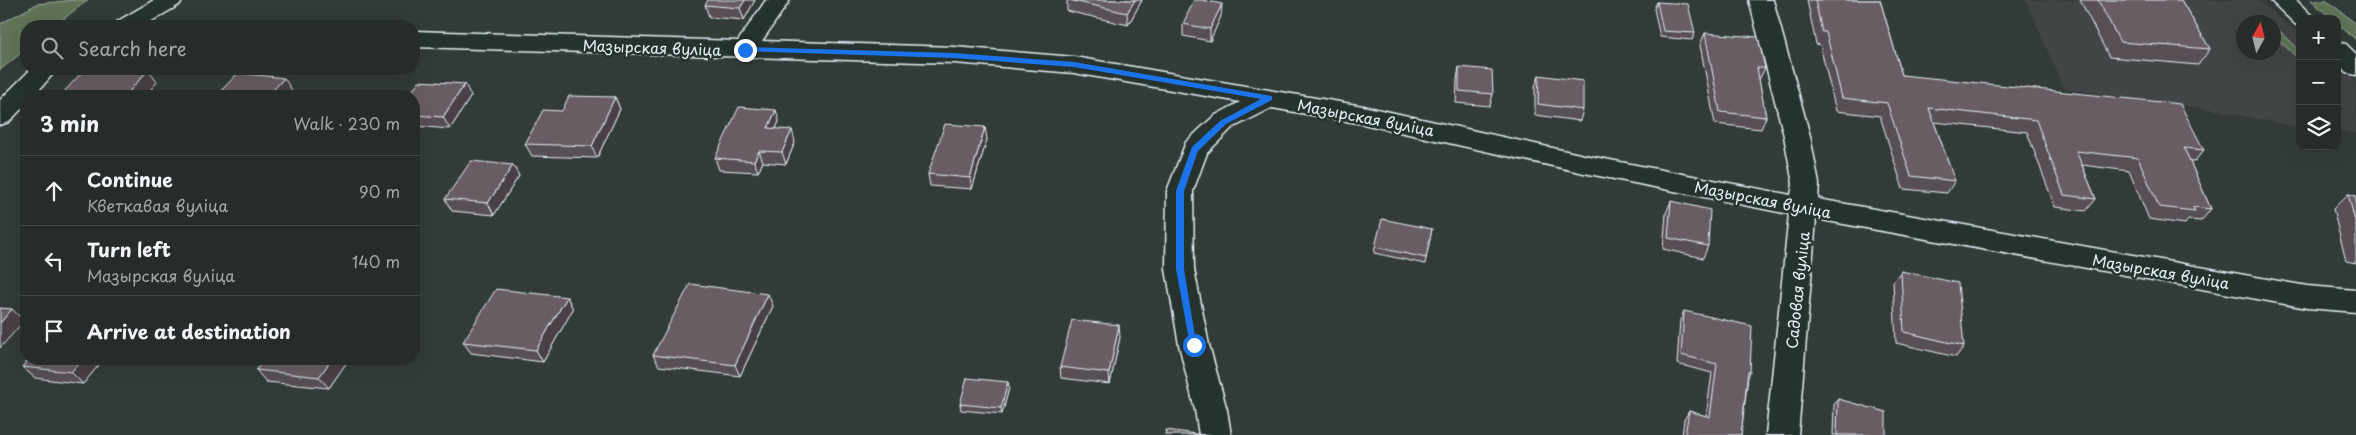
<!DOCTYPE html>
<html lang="en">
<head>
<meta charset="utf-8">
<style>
  body { margin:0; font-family:"Playpen Sans",sans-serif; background:#323836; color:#f1f3f6 }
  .controls { position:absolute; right:15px; top:15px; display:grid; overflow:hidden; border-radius:10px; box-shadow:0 5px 20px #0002 }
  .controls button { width:45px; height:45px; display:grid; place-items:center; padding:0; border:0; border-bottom:1px solid #424847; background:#262c2a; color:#f1f3f6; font:25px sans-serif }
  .compass { position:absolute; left:2236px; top:15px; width:45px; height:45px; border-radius:50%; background:#262c2a; box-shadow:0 5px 20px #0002; rotate:8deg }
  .stop { position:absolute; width:15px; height:15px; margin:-11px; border:4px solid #1a73e8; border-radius:50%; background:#fff }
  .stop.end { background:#1a73e8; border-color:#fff; box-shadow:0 1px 5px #0008 }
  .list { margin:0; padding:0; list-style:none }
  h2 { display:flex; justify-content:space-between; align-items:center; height:65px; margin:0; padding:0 20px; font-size:21px }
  h2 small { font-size:16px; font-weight:400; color:#a4a7a8 }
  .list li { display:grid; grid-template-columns:32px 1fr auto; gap:15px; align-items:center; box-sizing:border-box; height:70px; padding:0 20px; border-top:1px solid #424847 }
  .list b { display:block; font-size:19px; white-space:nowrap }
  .list p { margin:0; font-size:16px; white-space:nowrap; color:#a4a7a8 }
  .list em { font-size:16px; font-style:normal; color:#a4a7a8 }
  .icon { flex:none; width:28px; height:28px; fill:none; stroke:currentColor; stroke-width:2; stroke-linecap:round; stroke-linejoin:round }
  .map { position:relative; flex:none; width:2356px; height:435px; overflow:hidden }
  .search { position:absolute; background:#262c2a; box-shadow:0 5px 20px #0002; left:20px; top:20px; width:400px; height:55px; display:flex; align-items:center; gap:12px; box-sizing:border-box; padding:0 18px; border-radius:20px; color:#a4a7a8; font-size:19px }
  .panel { position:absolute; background:#262c2a; box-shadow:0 5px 20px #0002; left:20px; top:90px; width:400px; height:275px; border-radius:20px }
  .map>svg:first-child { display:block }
  .built { fill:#434545; fill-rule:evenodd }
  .green { fill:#607356; stroke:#a4b2a7 }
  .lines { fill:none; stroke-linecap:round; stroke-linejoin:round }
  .minor-casing { stroke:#e8f1f8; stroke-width:3 }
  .minor { fill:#26332d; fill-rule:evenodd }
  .wall { fill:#595055; stroke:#e8f1f8 }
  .shaded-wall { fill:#484145; stroke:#e8f1f8 }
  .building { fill:#675d63; stroke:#e8f1f8 }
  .route { fill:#1a73e8 }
  .labels { text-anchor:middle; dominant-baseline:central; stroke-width:5; stroke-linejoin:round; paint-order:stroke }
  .street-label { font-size:15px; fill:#e8f1f8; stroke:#26332d }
</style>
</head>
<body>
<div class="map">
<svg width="2356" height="435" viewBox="0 0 2356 435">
  <rect width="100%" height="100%" fill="#333b38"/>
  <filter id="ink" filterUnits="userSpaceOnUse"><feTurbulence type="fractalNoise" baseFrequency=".02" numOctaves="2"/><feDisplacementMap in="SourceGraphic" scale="10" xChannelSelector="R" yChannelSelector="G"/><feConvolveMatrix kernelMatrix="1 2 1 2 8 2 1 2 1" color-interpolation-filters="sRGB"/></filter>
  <g filter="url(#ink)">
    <path class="built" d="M 2026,0 L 2258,0 L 2277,17 L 2300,33 L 2300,128 L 2211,109 L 2064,89 ZM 2244,22 L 2274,22 L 2274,52 L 2244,52 Z
      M 2337,63 L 2356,80 L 2356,133 L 2337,131 Z"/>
    <path class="green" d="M 73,0 L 88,0 L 54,26 L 26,26 L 26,49 L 0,70 L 0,24 L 37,4 Z
      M 2311,0 L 2327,0 L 2356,24 L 2356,40 L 2337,23 L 2337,19 L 2332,19 Z
      M 2274,26 L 2300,50 L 2300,60 L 2274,36 Z"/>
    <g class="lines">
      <defs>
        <path id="minor" d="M 154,0 L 183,0 L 179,5 L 143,26 L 114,26 L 118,21 Z
          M 766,0 L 790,0 L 762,41 L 954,47 L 1074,57 L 1363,106 L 1584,155 L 1791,195 L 1793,184 L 1784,136 L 1749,0 L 1773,0 L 1810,136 L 1819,184 L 1818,199 L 2307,286 L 2356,290 L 2356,312 L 2307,308 L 1816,219 L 1798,435 L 1766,435 L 1789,214 L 1584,173 L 1363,124 L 1272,108 L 1232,128 L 1207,153 L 1193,191 L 1194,269 L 1209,345 L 1227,410 L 1231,435 L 1199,435 L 1195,410 L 1179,345 L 1166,269 L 1167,191 L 1186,142 L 1214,116 L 1240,102 L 1074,73 L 954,63 L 414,47 L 414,31 L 738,41 Z
          M 2270,0 L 2296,0 L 2315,19 L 2300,19 L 2300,26 L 2295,24 Z
          M 2337,42 L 2346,44 L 2356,54 L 2356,75 L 2347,73 L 2337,64 Z
          M 31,69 L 57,69 L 34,96 L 26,96 L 26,104 L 9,122 L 0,125 L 0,100 Z"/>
      </defs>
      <use href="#minor" class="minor-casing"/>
      <use href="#minor" class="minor"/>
    </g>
    <path class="wall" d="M 755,0 L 744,20 L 709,17 L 705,5 Z
      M 1067,0 L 1142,0 L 1128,25 L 1067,11 Z
      M 1807,0 L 1880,0 L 1902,75 L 2204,150 L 2194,162 L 2190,162 L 2211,209 L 2201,221 L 2188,220 L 2185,224 L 2149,219 L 2129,171 L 2082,165 L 2096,199 L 2086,211 L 2055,207 L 2027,132 L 1934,122 L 1955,181 L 1947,193 L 1903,189 L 1880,116 L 1836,111 L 1820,45 L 1816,44 Z
      M 2080,0 L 2181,0 L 2210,49 L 2198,65 L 2109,57 Z
      M 1657,2 L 1695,33 L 1692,40 L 1660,37 L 1654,9 Z
      M 1221,16 L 1210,41 L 1183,36 L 1183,24 Z
      M 1705,33 L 1765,68 L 1759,80 L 1766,117 L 1761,129 L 1715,124 L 1700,45 Z
      M 1459,67 L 1493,94 L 1490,106 L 1456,103 L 1457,79 Z
      M 1539,75 L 1583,110 L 1580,121 L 1535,115 L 1535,87 Z
      M 414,96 L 471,96 L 450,129 L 414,126 Z
      M 615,97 L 620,109 L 597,158 L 532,156 L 525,144 L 562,111 Z
      M 779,121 L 776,129 L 795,142 L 786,164 L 763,162 L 758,172 L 719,170 L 715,158 Z
      M 987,139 L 972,189 L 930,186 L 928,174 Z
      M 513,165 L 519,176 L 494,215 L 452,211 L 445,199 Z
      M 2348,194 L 2356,196 L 2356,263 L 2346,261 L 2333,209 Z
      M 1671,201 L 1708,246 L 1703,258 L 1663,249 L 1666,213 Z
      M 1432,229 L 1425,264 L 1374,253 L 1375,247 Z
      M 1901,271 L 1964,346 L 1956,357 L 1896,343 L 1893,282 Z
      M 567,297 L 573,309 L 543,362 L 471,353 L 463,342 Z
      M 773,306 L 740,376 L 659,366 L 653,355 Z
      M 1684,311 L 1750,372 L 1748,377 L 1741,435 L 1682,435 L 1684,420 L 1689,411 L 1706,416 L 1712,373 L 1677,364 L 1680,320 Z
      M 1120,337 L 1110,384 L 1061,378 L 1060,367 Z
      M 104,359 L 83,384 L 35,378 L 22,367 Z
      M 349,359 L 329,388 L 266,382 L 256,370 Z
      M 1009,388 L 1002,414 L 961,410 L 960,404 Z
      M 1838,399 L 1886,435 L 1833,435 L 1834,405 Z"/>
    <path class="shaded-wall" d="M 745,0 L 755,0 L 744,20 L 740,8 Z
      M 1135,0 L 1142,0 L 1128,25 L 1127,13 Z
      M 1222,4 L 1221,16 L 1210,41 L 1210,29 Z
      M 148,70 L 157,82 L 145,96 L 125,96 Z
      M 284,78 L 292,90 L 287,96 L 268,96 Z
      M 465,84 L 471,96 L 450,129 L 443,117 Z
      M 615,97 L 620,109 L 597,158 L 592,146 Z
      M 776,110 L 779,121 L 772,140 L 768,128 Z
      M 985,127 L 987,139 L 972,189 L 970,178 Z
      M 792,130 L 795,142 L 786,164 L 782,152 Z
      M 759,151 L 763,162 L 758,172 L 754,161 Z
      M 513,165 L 519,176 L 494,215 L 488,203 Z
      M 768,294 L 773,306 L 740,376 L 735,365 Z
      M 567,297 L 573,309 L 543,362 L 536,350 Z
      M 12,309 L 24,321 L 0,348 L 0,323 Z
      M 1119,325 L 1120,337 L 1110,384 L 1109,373 Z
      M 83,359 L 104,359 L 83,384 L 71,372 Z
      M 332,359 L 349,359 L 329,388 L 319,377 Z
      M 1008,382 L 1009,388 L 1002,414 L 1001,408 Z"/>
    <path class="building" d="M 708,0 L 745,0 L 740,8 L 705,5 Z
      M 1069,0 L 1135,0 L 1127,13 Z
      M 1194,0 L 1202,0 L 1222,4 L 1210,29 L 1183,24 Z
      M 1815,0 L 1880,0 L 1902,75 L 2180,104 L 2204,150 L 2184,148 L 2211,209 L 2193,207 L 2195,211 L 2159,207 L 2138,158 L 2076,151 L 2096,199 L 2064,195 L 2036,120 L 1929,108 L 1955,181 L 1911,176 L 1887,103 L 1842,98 L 1826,32 L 1822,32 Z
      M 2098,0 L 2181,0 L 2210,49 L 2120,42 Z
      M 1657,2 L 1688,4 L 1695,33 L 1663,31 Z
      M 1705,33 L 1758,37 L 1765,68 L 1757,68 L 1766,117 L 1720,112 Z
      M 1459,67 L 1492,70 L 1493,94 L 1459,91 Z
      M 85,69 L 119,69 L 148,70 L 125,96 L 60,96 Z
      M 238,73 L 284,78 L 268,96 L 216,96 Z
      M 1539,75 L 1583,81 L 1583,110 L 1538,104 Z
      M 419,81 L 465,84 L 443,117 L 414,115 L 414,96 L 409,96 Z
      M 569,96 L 615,97 L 592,146 L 525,144 L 543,110 L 562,111 Z
      M 739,107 L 776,110 L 768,128 L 792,130 L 782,152 L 759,151 L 754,161 L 715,158 Z
      M 945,124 L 985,127 L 970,178 L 928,174 Z
      M 471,161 L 513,165 L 488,203 L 445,199 Z
      M 2348,194 L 2356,196 L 2356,225 Z
      M 1671,201 L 1710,210 L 1708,246 L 1668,238 Z
      M 1382,219 L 1432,229 L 1426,258 L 1375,247 Z
      M 1901,271 L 1958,283 L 1964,346 L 1904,332 Z
      M 690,284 L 768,294 L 735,365 L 653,355 Z
      M 496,289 L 567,297 L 536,350 L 463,342 Z
      M 0,308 L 12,309 L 0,323 Z
      M 1684,311 L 1752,326 L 1750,372 L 1748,371 L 1741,435 L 1685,435 L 1689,411 L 1710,417 L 1717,364 L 1681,355 Z
      M 1072,320 L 1119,325 L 1109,373 L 1060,367 Z
      M 29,359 L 83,359 L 71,372 L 22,367 Z
      M 265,359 L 332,359 L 319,377 L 256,370 Z
      M 967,378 L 1008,382 L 1001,408 L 960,404 Z
      M 1838,399 L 1886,412 L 1886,435 L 1837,435 Z
      M 1166,430 L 1204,435 L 1165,435 Z"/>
  </g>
  <path class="route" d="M 745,47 L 954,53 L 1074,62 L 1272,96 L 1272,100 L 1226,124 L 1198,151 L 1184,191 L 1184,269 L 1197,348 L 1191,348 L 1190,345 L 1176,269 L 1176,191 L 1192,147 L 1220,121 L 1261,99 L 1074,67 L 954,58 L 742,51 L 742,48 Z"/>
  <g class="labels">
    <g class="street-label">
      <text transform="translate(652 47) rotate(2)">Мазырская вуліца</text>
      <text transform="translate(1366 117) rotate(11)">Мазырская вуліца</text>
      <text transform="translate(1763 199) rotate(11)">Мазырская вуліца</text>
      <text transform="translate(2161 271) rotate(10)">Мазырская вуліца</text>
      <text transform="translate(1797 290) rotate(-84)">Садовая вуліца</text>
    </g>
  </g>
</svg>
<div class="controls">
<button>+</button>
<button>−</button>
<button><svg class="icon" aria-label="layers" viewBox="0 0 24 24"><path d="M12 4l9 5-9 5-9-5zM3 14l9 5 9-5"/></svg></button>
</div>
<svg class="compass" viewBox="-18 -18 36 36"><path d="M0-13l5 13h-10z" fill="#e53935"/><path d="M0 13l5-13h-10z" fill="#a4a7a8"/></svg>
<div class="stop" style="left:1194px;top:345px"></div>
<div class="stop end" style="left:745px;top:50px"></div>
<div class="search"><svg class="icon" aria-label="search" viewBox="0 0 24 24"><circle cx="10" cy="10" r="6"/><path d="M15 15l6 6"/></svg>Search here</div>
<section class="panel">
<h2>3 min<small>Walk · 230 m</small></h2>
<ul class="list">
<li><svg class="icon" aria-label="ahead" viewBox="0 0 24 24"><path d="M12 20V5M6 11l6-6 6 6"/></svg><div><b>Continue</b><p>Кветкавая вуліца</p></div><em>90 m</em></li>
<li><svg class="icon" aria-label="left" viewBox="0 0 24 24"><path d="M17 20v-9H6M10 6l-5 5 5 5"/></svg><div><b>Turn left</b><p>Мазырская вуліца</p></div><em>140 m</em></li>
<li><svg class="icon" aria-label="arrive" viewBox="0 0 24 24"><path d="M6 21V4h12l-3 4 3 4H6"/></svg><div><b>Arrive at destination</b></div></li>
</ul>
</section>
</div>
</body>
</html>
